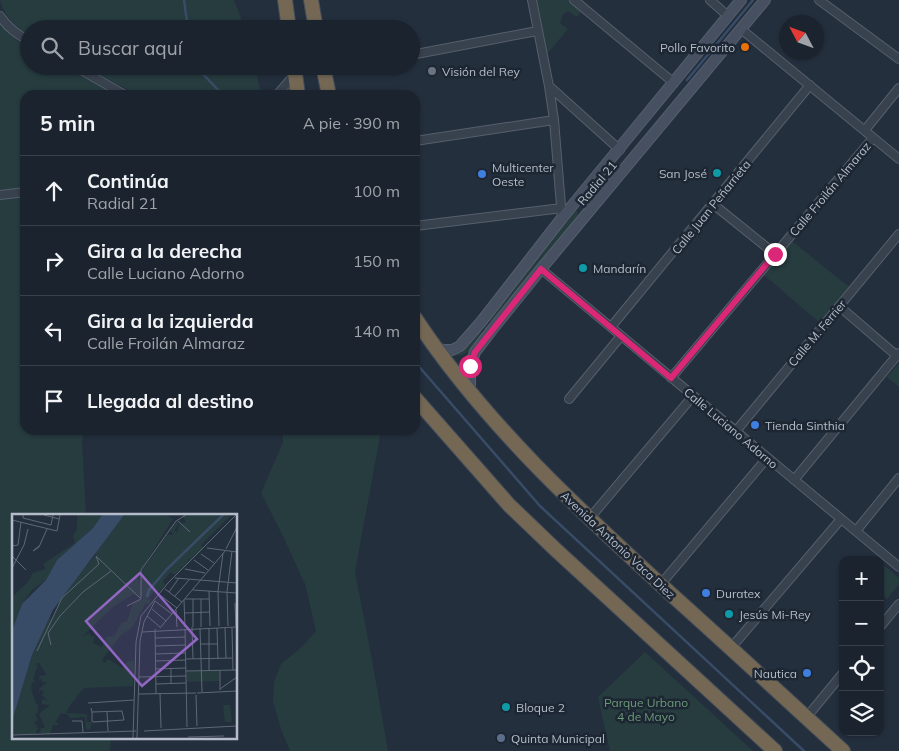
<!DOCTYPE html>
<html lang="es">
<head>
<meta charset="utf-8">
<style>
  body { margin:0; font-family:Mulish,sans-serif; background:#242b36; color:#f1f3f6 }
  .controls { position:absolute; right:15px; bottom:15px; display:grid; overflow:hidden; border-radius:10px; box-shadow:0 1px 4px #0004 }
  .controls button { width:45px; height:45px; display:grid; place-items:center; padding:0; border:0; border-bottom:1px solid #39404a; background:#1b232e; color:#f1f3f6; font:25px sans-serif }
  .compass { position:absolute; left:779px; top:15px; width:45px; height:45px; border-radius:50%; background:#1b232e; box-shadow:0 1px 4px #0004; rotate:311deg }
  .stop { position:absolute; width:15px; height:15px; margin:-11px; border:4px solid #db2777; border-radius:50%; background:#fff }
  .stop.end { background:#db2777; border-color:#fff; box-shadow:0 1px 5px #0008 }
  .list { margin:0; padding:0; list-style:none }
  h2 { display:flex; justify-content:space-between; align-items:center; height:65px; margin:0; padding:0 20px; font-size:21px }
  h2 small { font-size:16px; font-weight:400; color:#a0a4aa }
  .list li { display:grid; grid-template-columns:32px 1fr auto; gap:15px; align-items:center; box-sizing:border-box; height:70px; padding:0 20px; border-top:1px solid #39404a }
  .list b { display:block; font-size:19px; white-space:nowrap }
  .list p { margin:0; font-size:16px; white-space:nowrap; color:#a0a4aa }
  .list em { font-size:16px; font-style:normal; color:#a0a4aa }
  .icon { flex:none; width:28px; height:28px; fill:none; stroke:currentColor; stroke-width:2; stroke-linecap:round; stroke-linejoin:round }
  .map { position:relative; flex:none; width:899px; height:751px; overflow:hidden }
  .search { position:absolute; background:#1b232e; box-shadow:0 1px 4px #0004; left:20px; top:20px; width:400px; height:55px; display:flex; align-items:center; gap:12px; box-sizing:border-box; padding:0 18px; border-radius:28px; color:#a0a4aa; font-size:19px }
  .panel { position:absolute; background:#1b232e; box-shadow:0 1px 4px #0004; left:20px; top:90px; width:400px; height:345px; border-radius:15px }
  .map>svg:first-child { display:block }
  .green { fill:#263c3f }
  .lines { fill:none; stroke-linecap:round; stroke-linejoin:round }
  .stream { stroke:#394c67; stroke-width:2.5 }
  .street-casing { stroke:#565f6c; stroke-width:10 }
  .secondary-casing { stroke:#565f6c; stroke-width:12 }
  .highway-casing { stroke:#434c59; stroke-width:16 }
  .street { stroke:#38414e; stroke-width:8 }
  .secondary { stroke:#465061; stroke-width:10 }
  .highway { stroke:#746855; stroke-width:14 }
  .route { stroke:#db2777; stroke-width:6 }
  .food-dot { fill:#e8710a; stroke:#1d2633; stroke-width:2 }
  .worship-dot { fill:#6b7280; stroke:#1d2633; stroke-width:2 }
  .culture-dot { fill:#0f9aa8; stroke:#1d2633; stroke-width:2 }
  .shop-dot { fill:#3f7fe0; stroke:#1d2633; stroke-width:2 }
  .service-dot { fill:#5c6f8a; stroke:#1d2633; stroke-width:2 }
  .labels { text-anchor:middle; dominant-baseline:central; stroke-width:5; stroke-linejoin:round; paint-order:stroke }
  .poi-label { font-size:12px; fill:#b4bcc9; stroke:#1d2633; text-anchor:start }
  .street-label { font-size:12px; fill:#b4bcc9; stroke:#1d2633 }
  .park-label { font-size:12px; fill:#6b9a76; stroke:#1d2633 }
  .inset-river { fill:none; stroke:#394c67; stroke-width:2.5 }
  .inset-road { fill:none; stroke:#5e6776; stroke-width:1 }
  .view { fill:#9266c3; fill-opacity:0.15; stroke:#9266c3; stroke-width:2.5 }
  .inset-edge { fill:none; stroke:#b4bcc9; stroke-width:2.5 }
</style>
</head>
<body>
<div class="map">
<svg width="899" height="751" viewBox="0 0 899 751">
  <rect width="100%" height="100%" fill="#242f3e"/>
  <path class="green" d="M 0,0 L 234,0 L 243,24 L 242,29 L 29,29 L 29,35 C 15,27 4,16 0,0 Z
    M 537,0 L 571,0 L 583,10 L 577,17 L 568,11 L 563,14 L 560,23 L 568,29 L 547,54 Z
    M 0,24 L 16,40 L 29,48 L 29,66 L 62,66 L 117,95 L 25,95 L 25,190 L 0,192 Z
    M 82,66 L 254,66 L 262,95 L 138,95 Z
    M 25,194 L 25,430 L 84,430 L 82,441 L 86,515 L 14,515 L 14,737 L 111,737 L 110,751 L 0,751 L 0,196 Z
    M 575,211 L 577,211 L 579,216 L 578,219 L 494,322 L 490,321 L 490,316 Z
    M 792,241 L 849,287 L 820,323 L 764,275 Z
    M 478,332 L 481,332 L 483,335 C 473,347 465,362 448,353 Z
    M 899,363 L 899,387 L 887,377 Z
    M 283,430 L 378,430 L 380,436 L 355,572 L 372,660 L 388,751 L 290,751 L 281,729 L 273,701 L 274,682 L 281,664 L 302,647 L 316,631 L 305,584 L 282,534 L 261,493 L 283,442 Z
    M 880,562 L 899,578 L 899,584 L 887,599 L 880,594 Z
    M 645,652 L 753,751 L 610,751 L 598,697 Z"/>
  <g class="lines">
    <path class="stream" d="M 184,0 L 188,29
      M 197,66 L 199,70 L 223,95
      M 687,80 L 753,0
      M 415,362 L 540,506 L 804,751"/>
    <defs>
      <path id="street" d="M 532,0 L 549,86 L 554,120 L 562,218
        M 574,0 L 674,83
        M 710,0 L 728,16
        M 819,0 L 899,59
        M 0,16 C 8,28 17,34 29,41
        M 741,29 L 899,159
        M 411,55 L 537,31
        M 74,66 L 125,95
        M 324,72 L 354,66
        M 549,86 L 620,150
        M 277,95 L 295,74
        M 865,130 L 899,88
        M 415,141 L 554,120
        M 0,195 L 25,192
        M 713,204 L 775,254
        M 415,226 L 562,208
        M 541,269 L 899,567
        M 839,306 L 897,356
        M 611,327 L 810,85
        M 671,378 L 873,138
        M 569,399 L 621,336
        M 736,431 L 899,234
        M 794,480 L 899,353
        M 589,519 L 693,396
        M 856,531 L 899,478
        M 661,584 L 767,458
        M 880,627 L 899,604
        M 731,648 L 841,519
        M 806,718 L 843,673"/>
      <path id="secondary" d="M 435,348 L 444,350 L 452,350 L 460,346 L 481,322 L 562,218 L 741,0
        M 470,391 L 470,366 L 475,352 L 491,331 L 541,269 L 765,0"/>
      <path id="highway" d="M 285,0 L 289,29
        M 311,0 L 316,29
        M 294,66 L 298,95
        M 323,66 L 329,95
        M 415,318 C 485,424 579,510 672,595 C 730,647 786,699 843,751
        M 415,398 L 509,505 L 556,550 L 775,751"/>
    </defs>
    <use href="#street" class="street-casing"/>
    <use href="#secondary" class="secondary-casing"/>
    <use href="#highway" class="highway-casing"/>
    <use href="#street" class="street"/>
    <use href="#secondary" class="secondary"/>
    <use href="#highway" class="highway"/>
  </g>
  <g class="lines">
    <path class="route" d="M 470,366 L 475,352 L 541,269 L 671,378 L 775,254"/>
  </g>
  <circle class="food-dot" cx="745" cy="47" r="5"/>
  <circle class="worship-dot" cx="432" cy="71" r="5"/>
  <g class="culture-dot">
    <circle cx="717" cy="173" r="5"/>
    <circle cx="583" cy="268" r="5"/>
    <circle cx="729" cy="614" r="5"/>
    <circle cx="506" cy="707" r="5"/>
  </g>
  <g class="shop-dot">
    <circle cx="482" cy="174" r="5"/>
    <circle cx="755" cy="425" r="5"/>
    <circle cx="706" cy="593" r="5"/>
    <circle cx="807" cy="673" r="5"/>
  </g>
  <circle class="service-dot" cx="501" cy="738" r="5"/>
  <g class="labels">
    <g class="poi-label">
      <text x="735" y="47" text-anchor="end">Pollo Favorito</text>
      <text x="442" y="71">Visión del Rey</text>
      <text x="492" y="167">Multicenter<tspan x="492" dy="14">Oeste</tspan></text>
      <text x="707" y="173" text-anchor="end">San José</text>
      <text x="593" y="268">Mandarín</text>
      <text x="765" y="425">Tienda Sinthia</text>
      <text x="716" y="593">Duratex</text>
      <text x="739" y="614">Jesús Mi-Rey</text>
      <text x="797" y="673" text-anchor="end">Nautica</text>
      <text x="516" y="707">Bloque 2</text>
      <text x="511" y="738">Quinta Municipal</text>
    </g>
    <g class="street-label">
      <text transform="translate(597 183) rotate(-50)">Radial 21</text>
      <text transform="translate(830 189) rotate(-50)">Calle Froilán Almaraz</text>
      <text transform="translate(711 207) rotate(-51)">Calle Juan Peñarrieta</text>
      <text transform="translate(817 333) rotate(-50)">Calle M. Ferrier</text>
      <text transform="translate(731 428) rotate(40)">Calle Luciano Adorno</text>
      <text transform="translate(618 545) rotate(43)">Avenida Antonio Vaca Diez</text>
    </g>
    <g class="park-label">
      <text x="646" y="702">Parque Urbano<tspan x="646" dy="14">4 de Mayo</tspan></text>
    </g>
  </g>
  <g transform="translate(12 514)">
    <rect width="225" height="225" fill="#242f3e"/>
    <path d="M 65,1 L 90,1 L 81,14 L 45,46 L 34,66 L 20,76 L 10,90 L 0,117 L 0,83 L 16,68 L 21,59 L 34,55 L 31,50 L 63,29 L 61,21 L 65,16 ZM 112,1 L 154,1 L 161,5 L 127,59 L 126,64 L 130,77 L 128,59 L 155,21 L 162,21 L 158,16 L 164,8 L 167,9 L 162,17 L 165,18 L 168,10 L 174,8 L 170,1 L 219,1 L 189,31 L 191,34 L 178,46 L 175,44 L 177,47 L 170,54 L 167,51 L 170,55 L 162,61 L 159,58 L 151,67 L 153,71 L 147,78 L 143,76 L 136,85 L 139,86 L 136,91 L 134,89 L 120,114 L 109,121 L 90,146 L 93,149 L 96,145 L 110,154 L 115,147 L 122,147 L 121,172 L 72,174 L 58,191 L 54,199 L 75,200 L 75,208 L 80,208 L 78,216 L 74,215 L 73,203 L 57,204 L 57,201 L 49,199 L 44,207 L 47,211 L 41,211 L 38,220 L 28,219 L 29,214 L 33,214 L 27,200 L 38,191 L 29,190 L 31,185 L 36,187 L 30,181 L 32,177 L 28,176 L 27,180 L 27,175 L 35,168 L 30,168 L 30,163 L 28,167 L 27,165 L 28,162 L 35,161 L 27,149 L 23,150 L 26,151 L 21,165 L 24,169 L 20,168 L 19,174 L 24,190 L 26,189 L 26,199 L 23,200 L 26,206 L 22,208 L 26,214 L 23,220 L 2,220 L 0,207 L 3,196 L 20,141 L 38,102 L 39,108 L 51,83 L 68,59 L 83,42 L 88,45 L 83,40 L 88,30 ZM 122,80 L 128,84 L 130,81 L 131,85 L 121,89 L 115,107 L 109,109 L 102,122 L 94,123 L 90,133 L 81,129 L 83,121 L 79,123 L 78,119 L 70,123 L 101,93 ZM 175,157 L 207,157 L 208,167 L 175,168 ZM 211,191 L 218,191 L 220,208 L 213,208 Z" fill="#263c3f" fill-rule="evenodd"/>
    <path d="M 90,1 L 112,1 L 41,96 L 20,141 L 0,207 L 0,117 L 10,90 L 34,66 L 45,46 L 81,14 Z" fill="#394c67"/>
    <path class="inset-river" d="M 135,83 L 137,76 L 155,55 L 211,1"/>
    <path class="inset-road" d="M 11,1 L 11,4 L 39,11 L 41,1M 32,1 L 47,5M 0,6 L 45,17 L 48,1M 166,7 L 178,18M 0,32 L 6,31 L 9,8M 27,32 L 21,37 L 27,33 L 35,15M 195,34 L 225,38M 214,35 L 225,13M 189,40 L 202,49M 0,42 L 14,56M 84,42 L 128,84M 182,46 L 196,56M 0,54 L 12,31 L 16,15M 173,55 L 193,59M 163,64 L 225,69M 153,75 L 170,88M 181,76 L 225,79M 197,77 L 198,112M 157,78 L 167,64M 148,81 L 165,94M 163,82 L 177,66M 173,85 L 197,85M 181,85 L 181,113M 189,85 L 189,113M 172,86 L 173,113M 143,87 L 160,100M 223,89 L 224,112M 115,92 L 129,85 L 129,56 L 164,7 L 174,1M 140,95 L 154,107M 164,96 L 165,113M 173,99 L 198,98M 135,102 L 148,113M 207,112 L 206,77 L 211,39M 216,112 L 215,78 L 220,37M 180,113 L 181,145M 148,114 L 214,36M 188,114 L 190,178M 197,114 L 197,157M 205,114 L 206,145M 213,114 L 214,144M 220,114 L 221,156M 143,115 L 144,180M 173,115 L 175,213M 130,118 L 225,113M 143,124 L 173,123M 189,130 L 205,130M 39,131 L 36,119 L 48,102 L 71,78 L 99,57M 143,132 L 173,131M 25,137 L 50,84 L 87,50 L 84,42M 143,140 L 173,139M 174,145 L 221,144M 143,147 L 174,146M 159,154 L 159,170M 144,155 L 174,154M 174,157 L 225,156M 208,157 L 208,176M 127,163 L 174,162M 144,170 L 174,169M 208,175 L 225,163M 148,179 L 149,214M 185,179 L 225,177M 127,180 L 184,179M 184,181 L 185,212M 76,189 L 122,186M 79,194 L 80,198 L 80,207 L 81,208 L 112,206 L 110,197 L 80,198M 95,198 L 96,217M 60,207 L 70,207 L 71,218M 132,217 L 225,212M 0,221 L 124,217M 176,223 L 212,222M 121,224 L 124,128 L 129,102 L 156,69 L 224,1M 125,224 L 128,127 L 132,108 L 143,87"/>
    <path class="view" d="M 128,59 L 185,125 L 130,172 L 74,107 Z"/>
    <rect width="225" height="225" class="inset-edge"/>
  </g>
</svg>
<div class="controls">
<button>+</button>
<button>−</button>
<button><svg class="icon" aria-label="locate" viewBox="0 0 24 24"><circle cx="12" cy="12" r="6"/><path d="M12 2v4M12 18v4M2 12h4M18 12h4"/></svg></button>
<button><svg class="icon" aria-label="layers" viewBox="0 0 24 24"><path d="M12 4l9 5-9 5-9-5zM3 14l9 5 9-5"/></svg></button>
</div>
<svg class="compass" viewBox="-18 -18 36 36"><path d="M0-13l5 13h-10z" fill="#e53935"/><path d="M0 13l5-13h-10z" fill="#a0a4aa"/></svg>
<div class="stop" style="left:470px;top:366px"></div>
<div class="stop end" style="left:775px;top:254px"></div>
<div class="search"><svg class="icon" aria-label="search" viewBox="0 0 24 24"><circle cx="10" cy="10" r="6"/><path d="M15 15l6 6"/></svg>Buscar aquí</div>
<section class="panel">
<h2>5 min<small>A pie · 390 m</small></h2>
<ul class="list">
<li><svg class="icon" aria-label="ahead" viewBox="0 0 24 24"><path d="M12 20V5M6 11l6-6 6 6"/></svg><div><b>Continúa</b><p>Radial 21</p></div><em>100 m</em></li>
<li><svg class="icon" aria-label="right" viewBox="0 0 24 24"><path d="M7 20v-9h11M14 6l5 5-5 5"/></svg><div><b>Gira a la derecha</b><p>Calle Luciano Adorno</p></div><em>150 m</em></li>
<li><svg class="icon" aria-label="left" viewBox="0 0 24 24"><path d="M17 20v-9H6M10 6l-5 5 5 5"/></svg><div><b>Gira a la izquierda</b><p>Calle Froilán Almaraz</p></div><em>140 m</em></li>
<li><svg class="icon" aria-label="arrive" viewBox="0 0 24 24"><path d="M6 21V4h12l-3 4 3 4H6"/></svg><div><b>Llegada al destino</b></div></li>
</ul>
</section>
</div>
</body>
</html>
